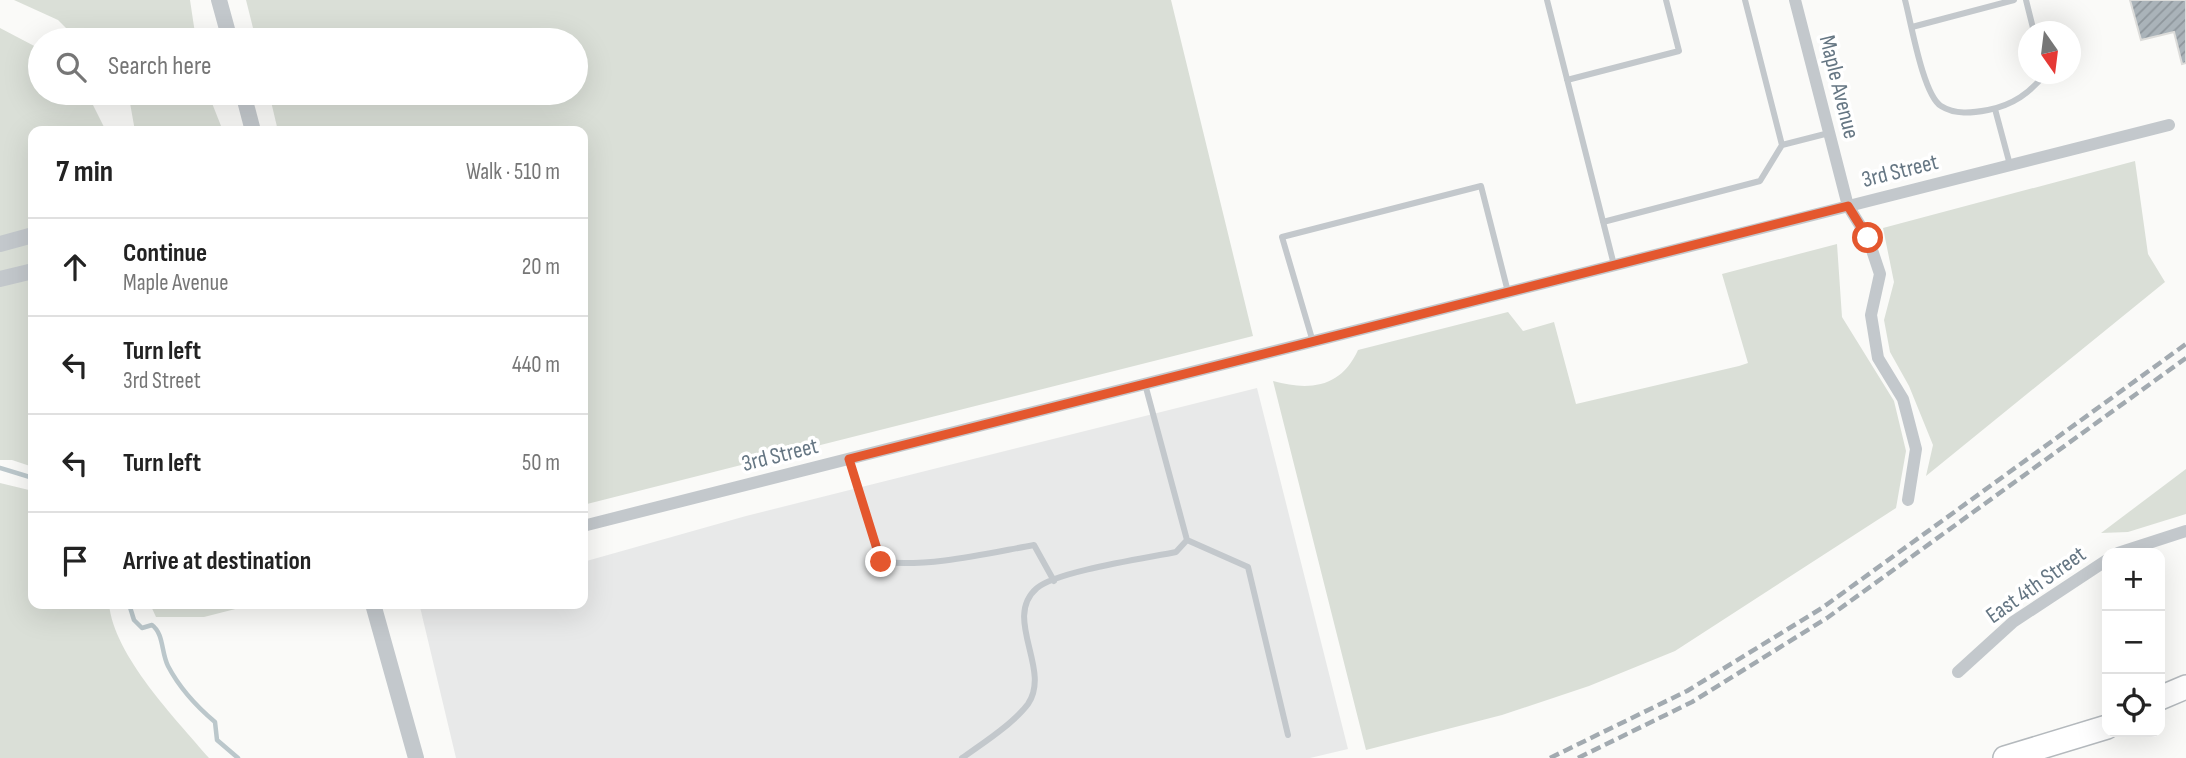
<!DOCTYPE html>
<html lang="en">
<head>
<meta charset="utf-8">
<style>
  body { margin:0; font-family:"Sofia Sans Condensed",sans-serif; background:#f6f6f6; color:#222 }
  .controls { position:absolute; right:21px; bottom:21px; display:grid; overflow:hidden; border-radius:14px; box-shadow:0 7px 28px #0002 }
  .controls button { width:63px; height:63px; display:grid; place-items:center; padding:0; border:0; border-bottom:2px solid #e0e0e0; background:#fff; color:#222; font:35px sans-serif }
  .compass { position:absolute; left:2018px; top:21px; width:63px; height:63px; border-radius:50%; background:#fff; box-shadow:0 7px 28px #0002; rotate:166deg }
  .stop { position:absolute; width:21px; height:21px; margin:-16px; border:5px solid #e4572e; border-radius:50%; background:#fff }
  .stop.end { background:#e4572e; border-color:#fff; box-shadow:0 2px 7px #0008 }
  .list { margin:0; padding:0; list-style:none }
  h2 { display:flex; justify-content:space-between; align-items:center; height:91px; margin:0; padding:0 28px; font-size:30px }
  h2 small { font-size:23px; font-weight:400; color:#767676 }
  .list li { display:grid; grid-template-columns:46px 1fr auto; gap:21px; align-items:center; box-sizing:border-box; height:98px; padding:0 28px; border-top:2px solid #e0e0e0 }
  .list b { display:block; font-size:26px; white-space:nowrap }
  .list p { margin:0; font-size:23px; white-space:nowrap; color:#767676 }
  .list em { font-size:23px; font-style:normal; color:#767676 }
  .icon { flex:none; width:38px; height:38px; fill:none; stroke:currentColor; stroke-width:2; stroke-linecap:round; stroke-linejoin:round }
  .map { position:relative; flex:none; width:2186px; height:758px; overflow:hidden }
  .search { position:absolute; background:#fff; box-shadow:0 7px 28px #0002; left:28px; top:28px; width:560px; height:77px; display:flex; align-items:center; gap:18px; box-sizing:border-box; padding:0 24px; border-radius:38px; color:#767676; font-size:26px }
  .panel { position:absolute; background:#fff; box-shadow:0 7px 28px #0002; left:28px; top:126px; width:560px; height:483px; border-radius:14px }
  .map>svg:first-child { display:block }
  .built { fill:#e8e9e9 }
  .grass { fill:#dadfd7 }
  .lines { fill:none; stroke-linecap:round; stroke-linejoin:round }
  .stream { stroke:#bbc7cb; stroke-width:4.5 }
  .building { fill:url(#building-hatch); stroke:#dcdcda; stroke-width:2 }
  .motorway-casing { stroke:#b4b9bd; stroke-width:26 }
  .service { stroke:#c3c8cc; stroke-width:6 }
  .minor { stroke:#c3c8cc; stroke-width:12 }
  .tertiary { stroke:#c3c8cc; stroke-width:16 }
  .motorway { stroke:#fff; stroke-width:23 }
  .rail { stroke:#a2aab0; stroke-width:4.5; stroke-dasharray:10 5; stroke-linecap:butt }
  .route { stroke:#e4572e; stroke-width:9 }
  .labels { text-anchor:middle; dominant-baseline:central; stroke-width:7; stroke-linejoin:round; paint-order:stroke }
  .street-label { font-size:23px; fill:#657683; stroke:#fff }
</style>
</head>
<body>
<div class="map">
<svg width="2186" height="758" viewBox="0 0 2186 758">
  <defs>
    <pattern id="building-hatch" width="6" height="6" patternUnits="userSpaceOnUse" patternTransform="scale(1.75)"><rect width="6" height="6" fill="#aab3b9"/><path d="M-1 1l2-2M0 6l6-6M5 7l2-2" fill="none" stroke="#8e969c"/></pattern>
  </defs>
  <rect width="100%" height="100%" fill="#fafaf8"/>
  <path class="built" d="M 1257,388 L 1348,749 L 1310,758 L 456,758 L 420,607 L 433,604 L 583,604 L 583,562 L 746,516 Z"/>
  <path class="grass" d="M 14,0 L 190,0 L 196,40 L 78,40 L 58,20 Z
    M 246,0 L 1171,0 L 1253,336 L 583,505 L 583,131 L 278,131 L 269,93 L 576,93 L 576,40 L 256,40 Z
    M 0,28 L 40,49 L 40,93 L 87,93 L 106,131 L 33,131 L 33,467 L 12,460 L 0,460 Z
    M 122,93 L 208,93 L 223,131 L 135,131 L 130,103 Z
    M 2135,161 L 2148,254 L 2165,282 L 1926,476 L 1933,445 L 1909,386 L 1890,352 L 1884,320 L 1894,282 L 1883,228 Z
    M 1837,244 L 1842,317 L 1894,401 L 1906,451 L 1896,508 L 1675,651 L 1589,686 L 1502,715 L 1366,750 L 1273,381 C 1309,391 1341,388 1358,350 L 1508,312 L 1523,331 L 1554,322 L 1576,404 L 1739,366 L 1748,363 L 1722,274 Z
    M 2186,469 L 2186,514 L 2128,532 L 2101,533 Z
    M 0,483 L 33,491 L 33,604 L 109,604 C 114,656 176,719 209,758 L 0,758 Z
    M 150,604 L 255,604 L 204,617 L 156,617 Z"/>
  <g class="lines">
    <path class="stream" d="M 0,468 L 33,478
      M 129,604 L 134,620 L 142,628 L 152,625 C 164,634 161,652 168,666 C 180,689 196,706 215,722 L 217,740 L 238,758"/>
  </g>
  <path class="building" d="M 2130,0 L 2186,0 L 2186,63 L 2182,64 L 2174,32 L 2141,40 Z"/>
  <g class="lines">
    <defs>
      <path id="motorway" d="M 2160,698 L 2186,687
        M 2005,758 L 2107,727"/>
    </defs>
    <use href="#motorway" class="motorway-casing"/>
    <path class="service" d="M 1547,0 L 1614,265
      M 1905,0 C 1911,22 1923,95 1941,106 C 1955,115 1972,113 1988,110 C 2013,105 2030,93 2045,74
      M 2026,0 L 2034,32
      M 1912,27 L 2014,0
      M 1567,80 L 1679,51 L 1666,0
      M 1995,109 L 2010,165
      M 1782,145 L 1829,133
      M 1603,222 L 1760,181 L 1782,145 L 1745,0
      M 1313,342 L 1282,237 L 1481,186 L 1508,292
      M 849,459 L 881,562 C 932,567 984,554 1034,545 L 1054,581
      M 1187,540 L 1248,567 L 1288,735
      M 962,758 C 981,745 1014,723 1028,704 C 1052,669 1002,618 1037,588 C 1057,571 1147,558 1176,552 L 1187,540 L 1145,384"/>
    <path class="minor" d="M 1795,0 L 1848,206 L 1868,238 L 1880,274 L 1871,315 L 1878,358 L 1903,399 L 1916,449 L 1908,500
      M 583,526 L 2169,125
      M 2118,553 L 2186,531
      M 1958,672 L 2013,622 L 2107,560"/>
    <path class="tertiary" d="M 219,0 L 230,40
      M 243,93 L 253,131
      M 0,244 L 33,235
      M 0,279 L 33,271
      M 373,604 L 416,758"/>
    <use href="#motorway" class="motorway"/>
    <path class="rail" d="M 1550,758 L 1687,691 L 1822,608 L 2186,344
      M 1578,758 L 1692,702 L 1827,618 L 2186,358"/>
  </g>
  <g class="lines">
    <path class="route" d="M 881,562 L 849,459 L 1848,206 L 1868,238"/>
  </g>
  <g class="labels">
    <g class="street-label">
      <text transform="translate(1839 87) rotate(76)">Maple Avenue</text>
      <text transform="translate(1900 171) rotate(-14)">3rd Street</text>
      <text transform="translate(780 455) rotate(-14)">3rd Street</text>
      <text transform="translate(2036 585) rotate(-35)">East 4th Street</text>
    </g>
  </g>
</svg>
<div class="controls">
<button>+</button>
<button>−</button>
<button><svg class="icon" aria-label="locate" viewBox="0 0 24 24"><circle cx="12" cy="12" r="6"/><path d="M12 2v4M12 18v4M2 12h4M18 12h4"/></svg></button>
</div>
<svg class="compass" viewBox="-18 -18 36 36"><path d="M0-13l5 13h-10z" fill="#e53935"/><path d="M0 13l5-13h-10z" fill="#767676"/></svg>
<div class="stop" style="left:1868px;top:238px"></div>
<div class="stop end" style="left:881px;top:562px"></div>
<div class="search"><svg class="icon" aria-label="search" viewBox="0 0 24 24"><circle cx="10" cy="10" r="6"/><path d="M15 15l6 6"/></svg>Search here</div>
<section class="panel">
<h2>7 min<small>Walk · 510 m</small></h2>
<ul class="list">
<li><svg class="icon" aria-label="ahead" viewBox="0 0 24 24"><path d="M12 20V5M6 11l6-6 6 6"/></svg><div><b>Continue</b><p>Maple Avenue</p></div><em>20 m</em></li>
<li><svg class="icon" aria-label="left" viewBox="0 0 24 24"><path d="M17 20v-9H6M10 6l-5 5 5 5"/></svg><div><b>Turn left</b><p>3rd Street</p></div><em>440 m</em></li>
<li><svg class="icon" aria-label="left" viewBox="0 0 24 24"><path d="M17 20v-9H6M10 6l-5 5 5 5"/></svg><div><b>Turn left</b></div><em>50 m</em></li>
<li><svg class="icon" aria-label="arrive" viewBox="0 0 24 24"><path d="M6 21V4h12l-3 4 3 4H6"/></svg><div><b>Arrive at destination</b></div></li>
</ul>
</section>
</div>
</body>
</html>
